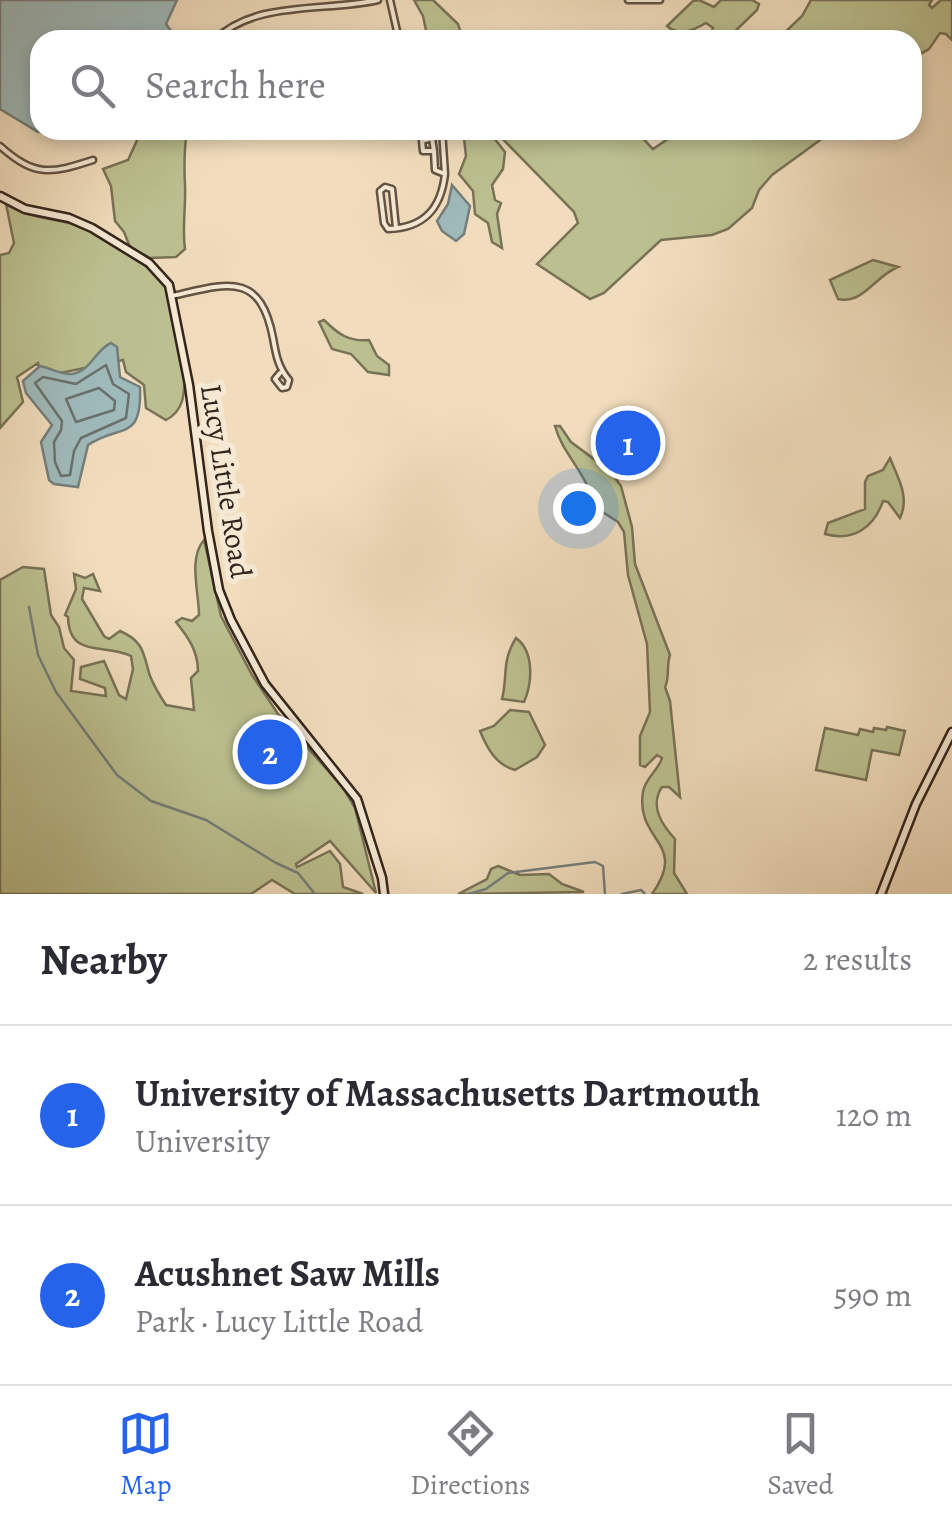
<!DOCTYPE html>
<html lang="en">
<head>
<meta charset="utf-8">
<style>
  body { margin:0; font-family:Alegreya,serif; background:#f2f2f3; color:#2b2b33 }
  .you { position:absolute; left:578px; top:508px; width:35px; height:35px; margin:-25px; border:8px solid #fff; border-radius:50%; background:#1a73e8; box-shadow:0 0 0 15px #1a73e833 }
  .badge { display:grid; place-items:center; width:65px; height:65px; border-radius:50%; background:#2563eb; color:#fff; font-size:32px; font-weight:700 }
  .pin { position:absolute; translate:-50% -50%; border:5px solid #fff; box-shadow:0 2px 10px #0006 }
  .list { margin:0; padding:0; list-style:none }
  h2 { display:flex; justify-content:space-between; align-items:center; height:130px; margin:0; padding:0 40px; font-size:42px }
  h2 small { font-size:32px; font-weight:400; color:#7c7c81 }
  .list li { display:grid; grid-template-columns:65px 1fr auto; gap:30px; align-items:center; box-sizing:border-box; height:180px; padding:0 40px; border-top:2px solid #e1e1e2 }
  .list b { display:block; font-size:38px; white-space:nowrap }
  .list p { margin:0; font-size:32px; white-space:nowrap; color:#7c7c81 }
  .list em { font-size:32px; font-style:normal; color:#7c7c81 }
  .icon { flex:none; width:55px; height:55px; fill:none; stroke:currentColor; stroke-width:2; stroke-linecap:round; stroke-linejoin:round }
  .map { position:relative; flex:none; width:952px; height:894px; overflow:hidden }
  .search { position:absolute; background:#fff; box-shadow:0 5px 15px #0003; left:30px; right:30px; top:30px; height:110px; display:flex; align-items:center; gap:25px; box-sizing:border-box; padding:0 35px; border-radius:30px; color:#7c7c81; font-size:38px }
  .sheet { height:490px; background:#fff }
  nav { display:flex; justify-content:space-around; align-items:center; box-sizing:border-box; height:140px; border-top:2px solid #e1e1e2; background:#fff; font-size:28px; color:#7c7c81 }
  nav a { display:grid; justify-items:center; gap:5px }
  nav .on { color:#2563eb }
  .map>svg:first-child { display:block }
  .green { fill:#bcc090; stroke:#787256; stroke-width:2.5 }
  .water { fill:#9fbabb; stroke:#747e7b; stroke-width:2.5 }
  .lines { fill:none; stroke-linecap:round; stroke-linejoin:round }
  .shore { stroke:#6a706c; stroke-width:2.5 }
  .stream { stroke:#747e7b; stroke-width:2.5 }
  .street-casing { stroke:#635344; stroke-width:9 }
  .secondary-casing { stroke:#34251c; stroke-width:11 }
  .street { stroke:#f6e9d4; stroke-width:4 }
  .secondary { stroke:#f6e9d4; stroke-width:6 }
  .labels { text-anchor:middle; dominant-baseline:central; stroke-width:10; stroke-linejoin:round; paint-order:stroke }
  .street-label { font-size:30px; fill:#34251c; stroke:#f6e9d4 }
</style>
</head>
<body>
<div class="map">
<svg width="952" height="894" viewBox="0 0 952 894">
  <rect width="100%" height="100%" fill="#f1ddbd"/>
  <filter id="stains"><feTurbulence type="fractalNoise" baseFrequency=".002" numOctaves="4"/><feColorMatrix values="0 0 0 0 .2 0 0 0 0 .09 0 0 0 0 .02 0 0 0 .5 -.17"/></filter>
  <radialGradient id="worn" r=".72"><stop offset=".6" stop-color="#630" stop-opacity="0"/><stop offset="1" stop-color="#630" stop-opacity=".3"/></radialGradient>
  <path class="green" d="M 414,0 L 433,0 L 458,24 L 463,40 L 428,40 L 423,16 Z
    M 699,0 L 714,7 L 721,0 L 752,0 L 759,4 L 757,10 L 726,40 L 707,40 L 713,28 L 706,23 C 694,30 679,37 667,26 L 693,1 Z
    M 811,0 L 932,0 L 929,5 L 932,8 L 941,0 L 952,0 L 952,40 L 946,34 L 940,33 L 929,49 L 912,59 L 912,40 L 777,40 L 802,16 Z
    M 132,130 L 187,130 C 184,150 184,166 185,185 C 186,206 182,227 185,249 L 176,257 L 150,258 L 130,247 L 124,232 L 115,221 L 111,186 L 103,169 L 128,160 L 139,136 Z
    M 463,130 L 493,130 L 494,138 L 505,152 L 503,169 L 492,185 L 495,200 L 501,203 L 497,214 L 502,248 L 492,242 L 488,223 L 475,214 L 473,191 L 459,174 L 466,156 Z
    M 494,130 L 635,130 L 653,149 L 681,130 L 834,130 L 772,175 L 759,190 L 752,208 L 728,229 L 712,235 L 661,240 L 604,293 L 590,299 L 537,264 L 578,223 L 574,212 Z
    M 6,204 C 30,220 60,218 86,228 C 100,234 161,272 167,284 C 174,296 183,358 184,374 C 185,393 184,411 166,420 L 146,408 L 144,385 L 126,372 L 123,360 L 41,377 L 38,363 L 17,377 L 23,402 L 0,428 L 0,255 L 9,253 L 14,243 Z
    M 873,260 L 898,267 C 876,275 863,305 838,299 L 830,280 Z
    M 324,320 C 338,334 349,342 369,340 L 377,356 L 389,365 L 389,375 L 368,372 L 351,354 L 332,349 L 319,322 Z
    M 555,426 L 560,426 L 571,442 L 610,471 L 621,486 L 632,527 L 635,564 L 670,655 C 666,666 670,678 665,687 L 670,701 L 680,797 L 669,787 L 662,787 C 649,806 662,825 675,839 L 674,873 L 687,894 L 652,894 C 689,842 635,842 643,792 C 645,778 658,771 662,758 L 657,755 L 645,767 L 640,765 L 640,736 L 650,712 L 647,644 L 628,575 L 624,532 L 618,522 L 593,506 C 589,474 563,456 555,426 Z
    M 890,458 C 898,478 910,497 900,518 L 888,502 L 883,501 C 874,527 854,542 825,534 L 828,523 L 865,509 L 865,482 L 868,476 L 883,470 Z
    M 204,540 L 221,616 L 252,675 L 278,714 L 344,789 L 355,808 L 376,893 L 330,841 L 296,864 L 297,867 L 330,851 L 340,864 L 343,887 L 363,894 L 295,894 L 272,880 L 251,894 L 0,894 L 0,580 L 23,567 L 44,569 L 51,615 L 59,627 L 64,648 L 74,660 L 71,691 L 106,696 L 105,688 L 80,679 L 81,667 L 104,661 L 119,695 L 126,699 L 133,669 L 131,656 C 105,643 69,659 68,617 L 65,615 L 76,589 L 74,574 L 85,578 L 93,574 L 100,591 L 84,588 L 82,599 L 104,636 L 109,639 L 120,631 C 145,642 143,654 150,676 C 154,686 160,696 166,705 L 194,710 L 191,678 L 198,671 C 198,651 188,637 176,622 L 182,618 L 192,621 L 199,615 C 199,593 188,558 204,540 Z
    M 516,638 C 535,652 532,684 524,702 L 502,699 C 508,677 501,662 516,638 Z
    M 510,710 L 529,712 L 545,745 L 537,757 L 515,770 C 496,765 487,748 480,731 L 494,726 Z
    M 887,727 L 905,731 L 899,755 L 872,750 L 866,780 L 816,770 L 825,728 L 858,735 L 860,729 L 873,732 L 874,728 L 886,730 Z
    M 498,866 L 520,875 L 549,874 L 562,884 L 584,892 L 458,894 L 487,879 L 491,869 Z"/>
  <path class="water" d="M 0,0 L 177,0 L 166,24 L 178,40 L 40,40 L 40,130 L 46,130 L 38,132 L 0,109 Z
    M 452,185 L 470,206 L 464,234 L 456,241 L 442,231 L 437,221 L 448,204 Z
    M 111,343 L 117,347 L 120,377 L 140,387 C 142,443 120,423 88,445 L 78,487 L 54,484 L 49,480 L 41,442 L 52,425 L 26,393 L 23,381 L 40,366 C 50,368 62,375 72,374 C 91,371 95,350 111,343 Z"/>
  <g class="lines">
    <path class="shore" d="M 106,365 L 113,384 L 129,394 L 126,418 L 81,438 L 74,451 L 70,475 L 61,476 L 55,462 L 54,442 L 61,430 L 62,421 L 35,383 L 43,377 L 76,384 Z
      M 99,388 L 115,401 L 114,410 L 76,422 L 66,399 Z"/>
    <path class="stream" d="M 29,607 L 38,655 L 56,692 L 117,775 L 151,801 L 206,820 L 276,863 L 298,873 L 315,894
      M 469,894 L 486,889 L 508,873 L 595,862 L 603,866 L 605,894
      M 622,894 L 641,890 L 645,894"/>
    <defs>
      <path id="street" d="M 390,0 L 399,40
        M 628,0 L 660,0
        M 215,40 C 254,0 326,12 378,0
        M 442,130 L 445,174
        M 0,146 C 35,177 50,174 93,160
        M 396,228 L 392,189 L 385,187 L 380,191 L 384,223 L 388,229 C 424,228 441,209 445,174 L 435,170 L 434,151 L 423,151 L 422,141 L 432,138 L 434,151
        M 172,296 C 226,284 260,270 273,338 C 276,355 278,367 289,380 L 287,387 L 282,388 L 275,379 L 280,373"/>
      <path id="secondary" d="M 0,196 L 25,209 L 69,218 L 92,228 L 149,263 L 169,285 L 189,385 L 208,531 L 219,590 L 231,620 L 265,684 L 357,799 L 382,878 L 384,894
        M 881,894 L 916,804 L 952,732"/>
    </defs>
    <use href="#street" class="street-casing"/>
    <use href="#secondary" class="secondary-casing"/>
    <use href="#street" class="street"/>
    <use href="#secondary" class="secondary"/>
  </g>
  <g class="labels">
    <g class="street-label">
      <text transform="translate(226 481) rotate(81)">Lucy Little Road</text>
    </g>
  </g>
  <rect width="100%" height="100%" filter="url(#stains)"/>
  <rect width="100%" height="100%" fill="url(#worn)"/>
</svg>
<div class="you"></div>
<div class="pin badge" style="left:628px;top:443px">1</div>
<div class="pin badge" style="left:270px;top:752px">2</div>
<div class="search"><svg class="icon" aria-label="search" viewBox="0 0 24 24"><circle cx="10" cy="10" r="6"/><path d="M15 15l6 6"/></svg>Search here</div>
</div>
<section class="sheet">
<h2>Nearby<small>2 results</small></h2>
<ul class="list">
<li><span class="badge">1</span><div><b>University of Massachusetts Dartmouth</b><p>University</p></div><em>120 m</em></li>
<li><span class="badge">2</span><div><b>Acushnet Saw Mills</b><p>Park · Lucy Little Road</p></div><em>590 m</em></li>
</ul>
</section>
<nav>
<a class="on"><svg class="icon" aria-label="map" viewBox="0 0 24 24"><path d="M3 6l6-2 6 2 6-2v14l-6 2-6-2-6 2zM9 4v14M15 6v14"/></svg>Map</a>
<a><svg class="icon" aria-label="directions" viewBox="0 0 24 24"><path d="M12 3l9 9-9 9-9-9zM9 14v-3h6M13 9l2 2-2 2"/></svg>Directions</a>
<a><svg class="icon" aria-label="saved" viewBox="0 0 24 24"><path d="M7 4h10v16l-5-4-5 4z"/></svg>Saved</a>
</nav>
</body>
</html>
